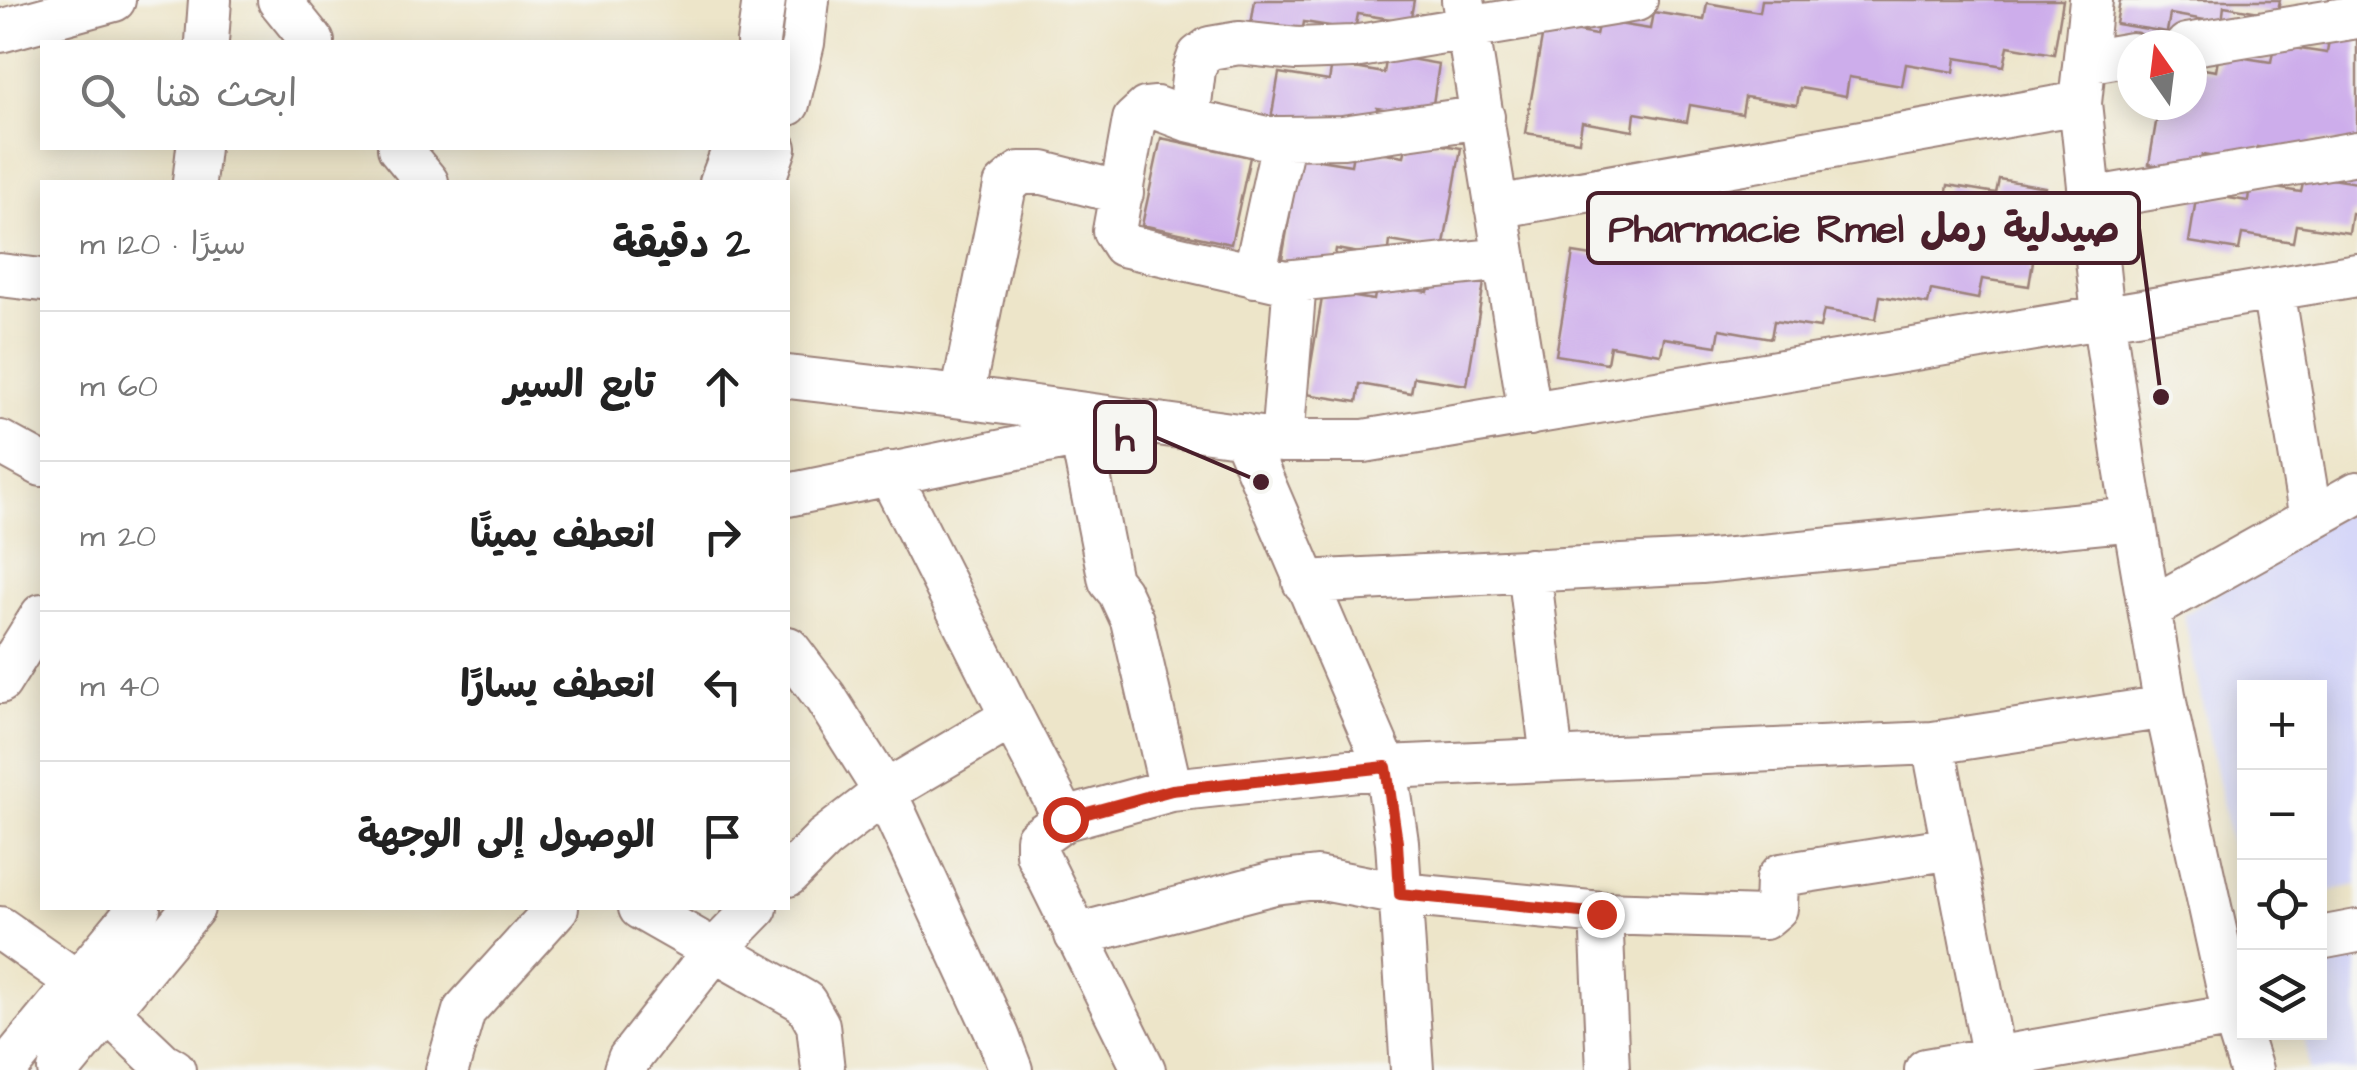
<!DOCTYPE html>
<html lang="ar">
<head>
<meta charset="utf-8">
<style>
  body { margin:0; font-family:"Architects Daughter","Playpen Sans Arabic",sans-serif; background:#f6f6f6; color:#222; direction:rtl }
  .controls { position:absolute; right:30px; bottom:30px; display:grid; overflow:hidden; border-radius:0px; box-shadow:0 5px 25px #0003 }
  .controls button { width:90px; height:90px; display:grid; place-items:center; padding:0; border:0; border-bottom:2px solid #e0e0e0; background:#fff; color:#222; font:50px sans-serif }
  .compass { position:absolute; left:2117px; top:30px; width:90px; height:90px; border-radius:50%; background:#fff; box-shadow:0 5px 25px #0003; rotate:346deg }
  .stop { position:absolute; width:30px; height:30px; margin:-22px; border:8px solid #c8321e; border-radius:50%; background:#fff }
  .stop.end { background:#c8321e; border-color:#fff; box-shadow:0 2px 10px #0008 }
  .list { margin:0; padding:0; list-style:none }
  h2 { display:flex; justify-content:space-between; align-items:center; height:130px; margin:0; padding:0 40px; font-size:42px }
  h2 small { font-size:32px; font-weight:400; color:#767676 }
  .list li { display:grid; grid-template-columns:65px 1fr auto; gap:30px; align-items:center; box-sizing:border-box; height:150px; padding:0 40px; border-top:2px solid #e0e0e0 }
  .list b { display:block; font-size:38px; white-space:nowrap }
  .list em { font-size:32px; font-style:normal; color:#767676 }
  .icon { flex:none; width:55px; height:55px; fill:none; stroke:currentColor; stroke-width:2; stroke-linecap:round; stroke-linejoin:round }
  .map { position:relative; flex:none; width:2357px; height:1070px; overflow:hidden; direction:ltr }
  .search { position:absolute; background:#fff; box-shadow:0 5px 25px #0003; left:40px; top:40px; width:750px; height:110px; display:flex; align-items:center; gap:25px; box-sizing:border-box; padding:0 35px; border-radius:0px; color:#767676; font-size:38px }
  .panel { position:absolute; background:#fff; box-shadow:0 5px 25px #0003; left:40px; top:180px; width:750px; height:730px; border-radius:0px; direction:rtl }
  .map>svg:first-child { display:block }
  .built { fill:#d6d7f8 }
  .building { fill:#cdadeb }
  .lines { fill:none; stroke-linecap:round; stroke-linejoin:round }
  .street-casing { stroke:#9c827a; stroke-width:46 }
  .street { stroke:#fff; stroke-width:42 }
  .route { stroke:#c8321e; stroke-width:12 }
  .leader { fill:none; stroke:#4a1f2b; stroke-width:4 }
  .callout-dot { fill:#4a1f2b; stroke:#f6f6f2; stroke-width:4 }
  .callout { fill:#f6f6f2; stroke:#4a1f2b; stroke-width:4 }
  .callout-label { font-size:40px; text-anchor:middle; font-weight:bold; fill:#4a1f2b }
</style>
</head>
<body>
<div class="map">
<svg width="2357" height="1070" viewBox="0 0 2357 1070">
  <rect width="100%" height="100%" fill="#f6f6f2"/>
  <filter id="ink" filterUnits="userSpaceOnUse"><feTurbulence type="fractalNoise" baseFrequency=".01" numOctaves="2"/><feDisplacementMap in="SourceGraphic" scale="20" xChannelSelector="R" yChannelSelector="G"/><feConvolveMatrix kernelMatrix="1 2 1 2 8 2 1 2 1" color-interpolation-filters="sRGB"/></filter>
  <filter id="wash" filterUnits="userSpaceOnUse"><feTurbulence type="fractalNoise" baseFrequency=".0048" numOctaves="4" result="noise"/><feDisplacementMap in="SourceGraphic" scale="40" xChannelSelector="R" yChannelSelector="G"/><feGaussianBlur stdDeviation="2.25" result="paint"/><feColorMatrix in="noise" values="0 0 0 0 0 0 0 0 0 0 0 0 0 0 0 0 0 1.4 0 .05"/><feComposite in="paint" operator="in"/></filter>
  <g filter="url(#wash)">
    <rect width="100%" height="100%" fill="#ede5c9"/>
    <path class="built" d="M 2357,501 L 2357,885 L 2320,893 L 2320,688 L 2244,688 L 2244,908 L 2184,615 Z
      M 2357,938 L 2357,1070 L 2309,1070 L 2304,1033 L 2320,1032 L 2320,944 Z"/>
    <g id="blocks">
      <path class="building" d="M 1255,0 L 1414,0 L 1410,22 L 1358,14 L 1355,30 L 1304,22 L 1301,39 L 1250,31 Z
        M 1762,0 L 2063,0 L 2054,54 L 2008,46 L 2004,66 L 1956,58 L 1954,72 L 1906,64 L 1902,86 L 1849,77 L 1846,96 L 1800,88 L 1797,105 L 1745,97 L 1742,114 L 1690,105 L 1687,122 L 1635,113 L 1633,131 L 1582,122 L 1579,141 L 1525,133 L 1544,26 L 1596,35 L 1599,21 L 1650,29 L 1653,12 L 1704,20 L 1707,3 L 1760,12 Z
        M 2120,0 L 2280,0 L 2277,15 L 2224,6 L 2222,23 L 2170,14 L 2167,32 L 2116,24 Z
        M 2330,33 L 2357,38 L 2357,146 L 2312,139 L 2309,156 L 2257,147 L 2254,163 L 2202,155 L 2199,172 L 2149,164 L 2159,105 L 2192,105 L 2192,67 L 2216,71 L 2219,54 L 2271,62 L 2274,45 L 2327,53 Z
        M 1387,55 L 1439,64 L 1431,117 L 1377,108 L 1375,124 L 1323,116 L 1320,133 L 1270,125 L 1279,73 L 1329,81 L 1332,64 L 1384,73 Z
        M 1161,138 L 1250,157 L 1231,244 L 1142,225 Z
        M 1408,139 L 1461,148 L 1443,250 L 1390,241 L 1388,258 L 1336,249 L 1333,267 L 1282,259 L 1300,157 L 1351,165 L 1354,148 L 1404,156 Z
        M 2305,175 L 2357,183 L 2357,215 L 2352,214 L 2349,233 L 2296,225 L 2293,242 L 2242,234 L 2239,250 L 2189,242 L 2197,193 L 2248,201 L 2250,184 L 2301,192 Z
        M 1999,179 L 2045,187 L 2029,286 L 1982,279 L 1978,299 L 1931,290 L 1928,304 L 1880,296 L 1876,319 L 1824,310 L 1820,328 L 1774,321 L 1771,338 L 1720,329 L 1717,346 L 1664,338 L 1661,354 L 1610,346 L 1607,363 L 1556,355 L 1573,253 L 1624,261 L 1627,244 L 1679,252 L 1682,235 L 1734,244 L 1738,223 L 1789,232 L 1791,218 L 1838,226 L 1842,204 L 1894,213 L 1897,196 L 1945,204 L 1948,185 L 1996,193 Z
        M 1431,274 L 1484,283 L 1467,385 L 1414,377 L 1411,393 L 1360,384 L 1357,402 L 1306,394 L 1323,292 L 1374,300 L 1377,283 L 1428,292 Z"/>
    </g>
  </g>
  <g filter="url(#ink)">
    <use href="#blocks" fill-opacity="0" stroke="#9c827a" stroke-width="2.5"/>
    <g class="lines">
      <defs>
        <path id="street" d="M 279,0 L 313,42
          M 1463,0 L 1530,414
          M 0,31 L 114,0
          M 207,42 L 210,0
          M 758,42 L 764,0
          M 2187,45 L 2357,17
          M 2085,62 L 2132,54
          M 2080,103 L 2091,0
          M 788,104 L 803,43 L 808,0
          M 1483,117 L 1343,137 L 1284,138 L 1266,138 L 1188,120 L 1156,108 L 1146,109 L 1134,120 L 1114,231 L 1123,245 L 1285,282 L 1505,259
          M 1188,120 L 1194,70 L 1199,56 L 1210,48 L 1239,43 L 1297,49 L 1353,47 L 1636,0
          M 399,148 L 427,182
          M 194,182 L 198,148
          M 721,182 L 734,148
          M 763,182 L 775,148
          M 2090,199 L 2357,153
          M 1496,207 L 2080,103 L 2103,315 L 2125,467 L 2166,707 L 2234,1016 L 2251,1070
          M 0,275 L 42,280
          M 1254,276 L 1284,138
          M 2273,290 L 2311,519
          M 788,377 L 962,397 L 1282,441 L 1364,441 L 2357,275
          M 962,397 L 1005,186 L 1020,173 L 1043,173 L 1122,193
          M 1081,435 L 1110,581 L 1119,592 L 1132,620 L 1171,790
          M 1243,435 L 1386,767 L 1397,842 L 1412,1070
          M 1282,441 L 1295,281
          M 0,442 L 42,465
          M 889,473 L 1012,717
          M 788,495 L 1081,435 L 1106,424
          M 1529,570 L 1552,759
          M 1304,582 L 1701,562 L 2134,519
          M 2151,608 L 2357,493
          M 788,648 L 825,697 L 885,792 L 998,1036 L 1011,1070
          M 0,682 L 42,615
          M 1933,743 L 1994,1059 L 1993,1070
          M 788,875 L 824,839 L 885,792 L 1012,717 L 1065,819
          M 640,908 L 805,1002 L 818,1025 L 823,1070
          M 1601,913 L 1608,1070
          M 0,928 L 77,982 L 162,1063 L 174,1070
          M 1076,935 L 1274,883 L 1317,878 L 1400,894 L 1601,913 L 1764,918 L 1776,908 L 1777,880 L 1781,875 L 1953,848
          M 2320,938 L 2357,931
          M 5,1070 L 139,908
          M 59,1070 L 193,908
          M 447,1070 L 464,1011 L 557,908
          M 625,1070 L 629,1059 L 713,952 L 756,908
          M 1144,1070 L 1037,854 L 1037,839 L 1065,819 L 1171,790 L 1386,767 L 1933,743 L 2166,707
          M 1926,1070 L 2234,1016"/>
      </defs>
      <use href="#street" class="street-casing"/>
      <use href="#street" class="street"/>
    </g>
  </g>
  <g class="lines" filter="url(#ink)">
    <path class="route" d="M 1065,819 L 1172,790 L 1386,767 L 1397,842 L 1400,894 L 1601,914"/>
  </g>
  <path class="leader" d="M2161 397L2139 228M1261 482L1155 437"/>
  <g class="callout-dot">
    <circle cx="2161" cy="397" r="10"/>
    <circle cx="1261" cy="482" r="10"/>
  </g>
  <g class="callout">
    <rect x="1588" y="193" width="551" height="70" rx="10"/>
    <rect x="1095" y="402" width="60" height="70" rx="10"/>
  </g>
  <g class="callout-label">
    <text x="1864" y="242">Pharmacie Rmel صيدلية رمل</text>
    <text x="1125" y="451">h</text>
  </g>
</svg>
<div class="controls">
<button>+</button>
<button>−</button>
<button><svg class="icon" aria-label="locate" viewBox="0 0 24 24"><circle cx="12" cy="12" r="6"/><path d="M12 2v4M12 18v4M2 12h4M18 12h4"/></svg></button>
<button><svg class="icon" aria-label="layers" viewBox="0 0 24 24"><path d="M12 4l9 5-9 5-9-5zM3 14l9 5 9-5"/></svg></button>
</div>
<svg class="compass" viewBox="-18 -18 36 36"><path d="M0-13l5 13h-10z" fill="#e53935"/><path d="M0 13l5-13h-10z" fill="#767676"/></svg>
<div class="stop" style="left:1065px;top:819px"></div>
<div class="stop end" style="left:1601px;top:914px"></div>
<div class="search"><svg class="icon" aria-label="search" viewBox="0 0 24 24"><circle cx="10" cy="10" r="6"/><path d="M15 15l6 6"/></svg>ابحث هنا</div>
<section class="panel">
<h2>2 دقيقة<small>سيرًا · 120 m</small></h2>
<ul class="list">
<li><svg class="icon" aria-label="ahead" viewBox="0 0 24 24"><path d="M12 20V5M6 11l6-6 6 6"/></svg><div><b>تابع السير</b></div><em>60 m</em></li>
<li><svg class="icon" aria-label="right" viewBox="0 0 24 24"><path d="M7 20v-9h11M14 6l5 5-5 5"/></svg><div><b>انعطف يمينًا</b></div><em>20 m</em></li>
<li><svg class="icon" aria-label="left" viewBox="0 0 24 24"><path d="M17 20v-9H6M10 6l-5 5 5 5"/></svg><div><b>انعطف يسارًا</b></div><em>40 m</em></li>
<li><svg class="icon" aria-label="arrive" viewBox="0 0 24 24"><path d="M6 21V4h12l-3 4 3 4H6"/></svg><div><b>الوصول إلى الوجهة</b></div></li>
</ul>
</section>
</div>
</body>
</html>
